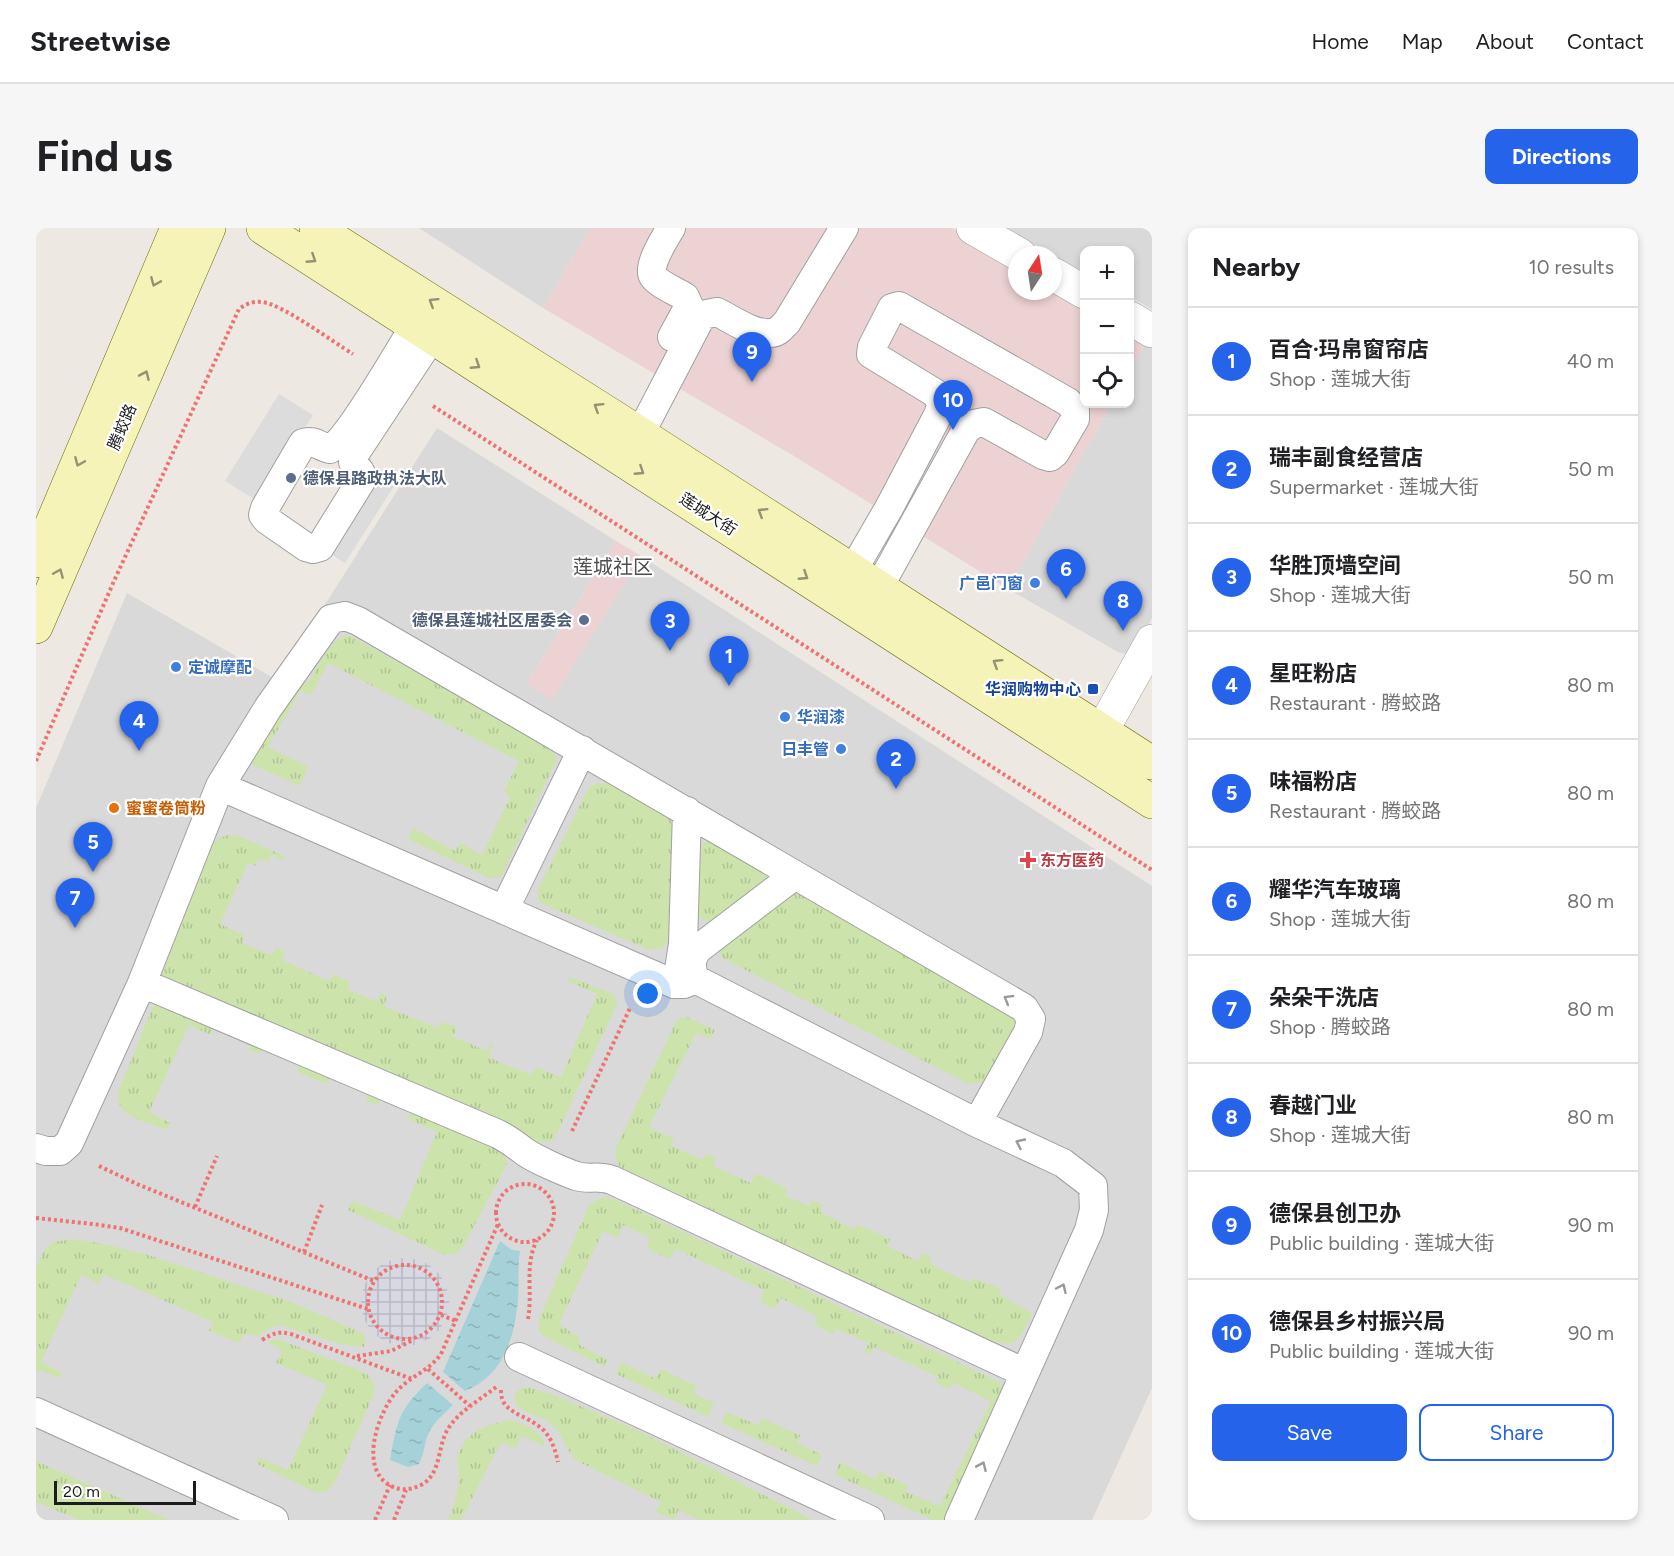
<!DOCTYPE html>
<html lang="en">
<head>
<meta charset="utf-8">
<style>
  body { margin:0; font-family:Figtree,"Noto Sans SC",sans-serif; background:#f6f6f6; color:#202124 }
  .controls { position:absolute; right:18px; top:18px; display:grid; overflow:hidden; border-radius:12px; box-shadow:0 3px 9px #0003 }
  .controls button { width:54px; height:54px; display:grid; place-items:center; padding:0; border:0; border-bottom:2px solid #e0e0e0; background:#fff; color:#202124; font:30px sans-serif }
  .compass { position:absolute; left:972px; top:18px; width:54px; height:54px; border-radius:50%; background:#fff; box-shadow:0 3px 9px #0003; rotate:12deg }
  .scale { position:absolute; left:18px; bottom:15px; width:142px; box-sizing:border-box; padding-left:6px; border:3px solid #1c1c1c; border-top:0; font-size:16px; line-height:21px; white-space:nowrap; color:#1c1c1c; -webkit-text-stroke:4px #fff; paint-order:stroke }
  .you { position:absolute; left:612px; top:766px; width:21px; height:21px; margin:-15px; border:4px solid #fff; border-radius:50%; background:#1a73e8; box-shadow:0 0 0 9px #1a73e833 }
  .badge { display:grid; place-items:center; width:39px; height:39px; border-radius:50%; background:#2563eb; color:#fff; font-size:20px; font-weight:700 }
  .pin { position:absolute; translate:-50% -50px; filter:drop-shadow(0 2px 3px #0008) }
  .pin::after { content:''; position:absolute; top:32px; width:21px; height:18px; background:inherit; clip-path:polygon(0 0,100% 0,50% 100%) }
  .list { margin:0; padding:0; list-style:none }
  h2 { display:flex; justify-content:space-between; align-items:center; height:78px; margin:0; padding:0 24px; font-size:26px }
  h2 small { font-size:20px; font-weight:400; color:#757577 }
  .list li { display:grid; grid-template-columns:39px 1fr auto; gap:18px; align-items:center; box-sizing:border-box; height:108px; padding:0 24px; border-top:2px solid #e0e0e0 }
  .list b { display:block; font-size:22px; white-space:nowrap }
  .list p { margin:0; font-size:20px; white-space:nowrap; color:#757577 }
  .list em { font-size:20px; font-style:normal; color:#757577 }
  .actions { display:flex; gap:12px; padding:18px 24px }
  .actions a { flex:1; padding:14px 0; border:2px solid #2563eb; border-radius:12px; text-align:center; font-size:21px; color:#2563eb }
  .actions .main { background:#2563eb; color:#fff }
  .icon { flex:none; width:33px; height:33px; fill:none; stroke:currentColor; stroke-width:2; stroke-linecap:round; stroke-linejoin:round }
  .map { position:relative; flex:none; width:1116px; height:1292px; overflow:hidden; border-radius:12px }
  header { display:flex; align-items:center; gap:36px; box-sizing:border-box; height:84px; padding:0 30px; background:#fff; border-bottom:2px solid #e0e0e0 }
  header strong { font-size:28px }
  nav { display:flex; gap:33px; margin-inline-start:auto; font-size:21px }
  .intro { display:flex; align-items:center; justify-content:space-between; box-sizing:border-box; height:144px; padding:0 36px }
  h1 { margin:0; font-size:42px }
  .button { padding:15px 27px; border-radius:12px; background:#2563eb; color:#fff; font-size:21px; font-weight:700 }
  main { display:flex; gap:36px; padding:0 36px }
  aside { flex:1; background:#fff; border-radius:12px; box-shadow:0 3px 9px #0003 }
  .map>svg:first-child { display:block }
  .residential { fill:#dad9d9 }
  .commercial { fill:#edd2d3 }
  .grass { fill:url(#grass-tufts) }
  .parking { fill:#dcdcdc }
  .plaza { fill:url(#plaza-grid) }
  .water { fill:url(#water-ripples) }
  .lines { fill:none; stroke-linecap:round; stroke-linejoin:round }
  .service-casing { stroke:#a0a0a0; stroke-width:30 }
  .minor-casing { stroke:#a0a0a0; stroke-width:34 }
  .secondary-casing { stroke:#696b0b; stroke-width:34 }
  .path { stroke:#f07270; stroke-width:4; stroke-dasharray:3 3; stroke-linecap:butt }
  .service { stroke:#fff; stroke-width:28 }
  .minor { stroke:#fff; stroke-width:33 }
  .secondary { stroke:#f5f3b8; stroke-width:33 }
  .oneway { stroke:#939272 }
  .oneway2 { stroke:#999 }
  .service-dot { fill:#5c6f8a; stroke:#fff; stroke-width:2 }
  .shop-dot { fill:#3f7fe0; stroke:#fff; stroke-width:2 }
  .transit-dot { fill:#1a4fb4; stroke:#fff; stroke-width:2 }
  .food-dot { fill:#e8710a; stroke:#fff; stroke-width:2 }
  .health-dot { fill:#e0444e; stroke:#fff; stroke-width:2 }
  .labels { text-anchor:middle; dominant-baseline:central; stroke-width:4.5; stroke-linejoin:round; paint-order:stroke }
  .street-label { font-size:16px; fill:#1c1c1c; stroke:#fff }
  .service-label { font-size:16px; font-weight:bold; fill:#4e5e75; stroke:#fff; text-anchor:start }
  .shop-label { font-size:16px; font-weight:bold; fill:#366cbe; stroke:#fff; text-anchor:end }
  .transit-label { font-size:16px; font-weight:bold; fill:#164399; stroke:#fff; text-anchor:end }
  .food-label { font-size:16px; font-weight:bold; fill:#c56008; stroke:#fff; text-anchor:start }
  .health-label { font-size:16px; font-weight:bold; fill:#be3a42; stroke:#fff; text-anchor:start }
  .quarter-label { font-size:20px; fill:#4f4f4f; stroke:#fff }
</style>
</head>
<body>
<header>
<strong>Streetwise</strong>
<nav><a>Home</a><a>Map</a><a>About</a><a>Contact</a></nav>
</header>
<div class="intro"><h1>Find us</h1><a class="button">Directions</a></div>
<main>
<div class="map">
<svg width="1116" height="1292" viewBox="0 0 1116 1292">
  <defs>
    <pattern id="grass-tufts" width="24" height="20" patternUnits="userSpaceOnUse" patternTransform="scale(1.5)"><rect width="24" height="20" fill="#cce4ab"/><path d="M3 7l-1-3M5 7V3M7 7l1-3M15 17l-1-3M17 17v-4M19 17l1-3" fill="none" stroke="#afc393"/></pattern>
    <pattern id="plaza-grid" width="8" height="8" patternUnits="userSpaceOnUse" patternTransform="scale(1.5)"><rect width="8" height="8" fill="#d7d8e2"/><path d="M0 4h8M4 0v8" fill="none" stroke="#b8b9c1"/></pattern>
    <pattern id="water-ripples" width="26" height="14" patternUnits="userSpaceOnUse" patternTransform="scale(1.5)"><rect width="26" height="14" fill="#a5d1d8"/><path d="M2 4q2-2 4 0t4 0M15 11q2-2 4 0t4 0" fill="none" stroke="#8db3b9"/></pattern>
  </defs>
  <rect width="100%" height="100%" fill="#ede8e2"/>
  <path class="residential" d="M 383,0 L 554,0 L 507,80 Z
    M 968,0 L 1116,0 L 1116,81 L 1094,69 L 1094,22 L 1048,22 L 1048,44 Z
    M 1109,115 L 1116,119 L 1116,390 L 1097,424 L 1090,426 L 1082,424 L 972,361 L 1075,176 L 1094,176 L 1094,143 Z
    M 401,200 L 580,313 L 491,455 L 516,471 L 605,328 L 1116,658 L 1116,1160 L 1056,1292 L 0,1292 L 0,580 L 91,365 L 241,452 Z"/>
  <path class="commercial" d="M 554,0 L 916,0 L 981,39 L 981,63 L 1017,63 L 1048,79 L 1048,176 L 1075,176 L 972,361 L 758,228 L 507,80 Z
    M 1094,106 L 1109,115 L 1094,143 Z
    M 580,313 L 605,328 L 516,472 L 491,455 Z"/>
  <path class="grass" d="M 313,407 L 511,517 L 518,525 L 521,531 L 465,649 L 453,650 L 372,611 L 377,600 L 419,623 L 424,615 L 446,627 L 474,569 L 468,563 L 483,533 L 292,435 L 275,467 L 264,463 L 232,519 L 272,539 L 264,558 L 217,537 L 215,533 L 252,460 L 273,453 C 285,436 291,412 313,407 Z
    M 562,555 L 572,555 L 637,591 L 633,712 L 626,720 L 613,722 L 505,675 L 502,671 L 502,661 L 553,559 Z
    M 192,607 L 203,608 L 248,628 L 248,633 L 235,627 L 232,634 L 222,631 L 219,638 L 212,635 L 184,696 L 208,707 L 206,715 L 236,727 L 240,720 L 249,724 L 246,732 L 293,753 L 297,746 L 314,754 L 312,762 L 341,773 L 345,765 L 351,769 L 348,778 L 402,800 L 405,794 L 421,799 L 417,809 L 451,823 L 455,815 L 457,817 L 452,829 L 495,847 L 500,839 L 525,849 L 561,766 L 532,753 L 534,749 L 575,765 L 582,774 L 518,912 L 508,914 L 493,911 L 129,751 L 124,741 L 176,617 L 182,611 Z
    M 671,613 L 678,614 L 736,648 L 679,696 L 664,690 L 661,682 L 666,616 Z
    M 759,663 L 974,784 L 979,792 L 979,800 L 948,854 L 933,856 L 688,731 L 683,725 L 684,718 Z
    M 124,776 L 455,912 L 469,927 L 471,936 L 427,1019 L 420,1025 L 409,1027 L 312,982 L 316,973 L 364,992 L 401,904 L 372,891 L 376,884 L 345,871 L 343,877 L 330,873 L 332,866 L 295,850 L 291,856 L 261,844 L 263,836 L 227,819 L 223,826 L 212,821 L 214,815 L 177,800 L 175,807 L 153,797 L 113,884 L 134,895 L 131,902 C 112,894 78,890 82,864 L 117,778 Z
    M 651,789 L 679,802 L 674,811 L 660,805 L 613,899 L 638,911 L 635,918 L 667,932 L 669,926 L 680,930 L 677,938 L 715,955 L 720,945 L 751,961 L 749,968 L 774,978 L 776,972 L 787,977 L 784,984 L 818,1001 L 821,996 L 854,1011 L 851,1018 L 882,1033 L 886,1025 L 895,1029 L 894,1036 L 934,1055 L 938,1050 L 965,1061 L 964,1067 L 996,1085 C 984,1112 982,1122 950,1111 L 584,939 L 579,929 L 580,919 L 639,796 L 644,790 Z
    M 567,969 L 578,971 L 963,1154 L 967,1161 L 910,1292 L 897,1292 L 799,1247 L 803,1234 L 840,1251 L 843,1243 L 872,1258 L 870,1264 L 904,1278 L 955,1173 L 917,1155 L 912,1161 L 899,1154 L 902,1149 L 838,1119 L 835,1126 L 828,1124 L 833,1115 L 799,1101 L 798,1107 L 778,1096 L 782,1089 L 745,1070 L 738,1081 L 724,1073 L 727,1062 L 640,1021 L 633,1031 L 611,1020 L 614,1010 L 587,997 L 582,1010 L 567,1003 L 523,1096 L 544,1110 L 542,1116 L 571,1132 L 569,1139 L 507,1108 L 503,1104 L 503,1091 L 553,977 Z
    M 37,1011 L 63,1015 L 112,1027 L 255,1074 L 326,1105 L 330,1113 L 328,1119 L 305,1116 L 243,1097 L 233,1100 L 223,1108 L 208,1106 L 203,1115 L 173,1103 L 177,1094 L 67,1046 L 63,1056 L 45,1047 L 5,1134 L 26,1145 L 24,1150 L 0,1141 L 0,1041 L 8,1022 L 17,1014 Z
    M 242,1111 L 330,1145 L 337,1154 L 339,1163 L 300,1252 C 295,1261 291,1264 281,1265 L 221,1236 L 222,1229 L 252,1242 L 291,1157 L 240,1135 L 246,1122 L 232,1115 L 235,1112 Z
    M 585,1134 L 620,1151 L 624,1141 L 661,1158 L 657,1165 L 678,1175 L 672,1189 L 580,1146 Z
    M 491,1159 L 515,1166 L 599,1201 L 777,1292 L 663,1292 L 642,1282 L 638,1292 L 620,1284 L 625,1274 L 541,1233 C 528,1221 528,1205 511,1193 C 502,1187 483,1184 479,1174 C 477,1169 480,1165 483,1161 Z
    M 690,1184 L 722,1197 L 726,1190 L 764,1207 L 761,1215 L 786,1227 L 781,1238 L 685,1195 Z
    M 474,1192 C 489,1195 506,1204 510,1219 L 486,1208 L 479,1221 L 465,1214 L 425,1292 L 412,1292 C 418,1278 423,1262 423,1246 C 423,1240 420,1233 422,1227 C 430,1203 452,1196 474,1192 Z
    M 0,1233 L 133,1292 L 43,1292 L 0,1274 Z"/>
  <path class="parking" d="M 243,166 L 277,187 L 223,274 L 189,253 Z
    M 340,243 L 360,255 L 309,335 L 289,322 Z"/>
  <path class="plaza" d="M325 1074a44 44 0 1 1 88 0a44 44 0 1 1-88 0Z"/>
  <path class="water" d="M 464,1013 L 476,1022 L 484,1023 C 481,1042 484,1061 481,1080 C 477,1116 464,1149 429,1163 L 407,1144 Z
    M 391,1155 L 417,1177 C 406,1188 394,1197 390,1212 C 388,1221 387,1228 383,1236 L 372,1239 L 354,1232 C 361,1193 362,1183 391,1155 Z"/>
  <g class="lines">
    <defs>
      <path id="service" d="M 635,0 C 629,10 611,38 617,48 C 623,57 640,63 649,69 L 653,78 L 636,109
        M 379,97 C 364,121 313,211 294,221 C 284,219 278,211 267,215 L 229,280 L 227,287 L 231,292 L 270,319 L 277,321 L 284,319 L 325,253 C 328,244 321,241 317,234 L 318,227 L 396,109
        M 604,206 L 666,87 L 681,84 C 696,91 717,107 735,105 C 742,105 746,99 751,94 L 808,0
        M 817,342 L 853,280 L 903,185 L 905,174 L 899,165 L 835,126 L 836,119 L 856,80 L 863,78 L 1032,174 L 1039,182 L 1039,191 L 1019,225 L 1014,229 L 1007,227 L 948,194 L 938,196 L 930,202 L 843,359
        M 184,558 L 638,756 L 648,756 L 659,751 L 941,895
        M 468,682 L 546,522
        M 659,750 C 654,738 655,731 662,721 L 759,647
        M 106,755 L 462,906 C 472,911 480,917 489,924 C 501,932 526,943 540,948 C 553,952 561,947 576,952 L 987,1144
        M 638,756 L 643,742 L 647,716 L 651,583
        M 0,920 L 10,923 L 24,923 L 33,915 L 106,755 L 184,558 L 232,480 L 295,391 L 309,388 L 322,393 L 988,780 L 995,791 L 992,804 L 941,895 L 1027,935 L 1057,958 L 1058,982 L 1053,1002 L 923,1292
        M 483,1129 L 834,1292
        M 0,1184 L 238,1292"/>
      <path id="minor" d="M 937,0 L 984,27
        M 1017,46 L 1048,64
        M 1094,90 L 1116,103
        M 1067,501 L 1116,413"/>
      <path id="secondary" d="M 227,0 L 1116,574
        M 280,0 L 589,196 L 1116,535
        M 0,333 L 141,0
        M 0,399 L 173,0"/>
    </defs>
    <use href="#service" class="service-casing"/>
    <use href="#minor" class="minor-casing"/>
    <use href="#secondary" class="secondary-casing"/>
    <path class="path" d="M 397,178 L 1116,642
      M 0,533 L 78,353 L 203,81 C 210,76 217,73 226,74 C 246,76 297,114 317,126
      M 536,903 L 594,780
      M 63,938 L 101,956 L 338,1053
      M460 985a29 29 0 1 1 58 0a29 29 0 1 1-58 0Z
      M 159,979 L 181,928
      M 0,990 L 57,996 L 84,1000 L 332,1081
      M 268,1024 L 286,977
      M332 1074a37 37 0 1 1 74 0a37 37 0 1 1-74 0Z
      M 405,1087 L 420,1093
      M 492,1091 C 497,1064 488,1037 501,1012
      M 226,1112 C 238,1105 242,1103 255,1106 L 376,1151
      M 321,1128 L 355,1123 L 377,1112
      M 392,1141 L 434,1178
      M 460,1159 C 444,1172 423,1183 412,1201 C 401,1218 406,1246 385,1257 C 375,1262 365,1263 355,1258 C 322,1241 342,1185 360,1164 C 373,1149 393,1143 405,1126 L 462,996
      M 465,1162 C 464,1184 487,1186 501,1197 C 514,1205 519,1220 522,1234
      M 339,1292 L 354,1257
      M 358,1292 L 370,1262"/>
    <use href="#service" class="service"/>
    <use href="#minor" class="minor"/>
    <use href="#secondary" class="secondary"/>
  </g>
  <defs><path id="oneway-chevron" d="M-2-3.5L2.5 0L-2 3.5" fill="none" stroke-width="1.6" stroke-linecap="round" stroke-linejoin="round" transform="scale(1.5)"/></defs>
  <g class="oneway">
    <use href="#oneway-chevron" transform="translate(276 31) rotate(33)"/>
    <use href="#oneway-chevron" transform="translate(119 54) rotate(113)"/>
    <use href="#oneway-chevron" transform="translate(397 74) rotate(-148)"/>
    <use href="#oneway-chevron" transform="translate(440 137) rotate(33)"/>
    <use href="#oneway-chevron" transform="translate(109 147) rotate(-66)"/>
    <use href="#oneway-chevron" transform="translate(562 179) rotate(-148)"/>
    <use href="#oneway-chevron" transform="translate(43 234) rotate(113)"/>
    <use href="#oneway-chevron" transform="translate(604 243) rotate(33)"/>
    <use href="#oneway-chevron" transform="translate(726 284) rotate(-148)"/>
    <use href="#oneway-chevron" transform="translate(23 345) rotate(-67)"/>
    <use href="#oneway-chevron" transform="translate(768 348) rotate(33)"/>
    <use href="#oneway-chevron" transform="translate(961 435) rotate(-148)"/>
  </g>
  <g class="oneway2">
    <use href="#oneway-chevron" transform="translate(972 771) rotate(-150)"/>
    <use href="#oneway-chevron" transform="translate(984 915) rotate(-155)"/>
    <use href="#oneway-chevron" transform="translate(1026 1060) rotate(-65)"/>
    <use href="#oneway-chevron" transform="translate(946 1238) rotate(-66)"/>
  </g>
  <g class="service-dot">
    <circle cx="255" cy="250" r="6"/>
    <circle cx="548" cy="392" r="6"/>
  </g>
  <g class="shop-dot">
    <circle cx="999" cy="355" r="6"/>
    <circle cx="140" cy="439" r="6"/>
    <circle cx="749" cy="489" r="6"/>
    <circle cx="805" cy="521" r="6"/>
  </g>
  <rect class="transit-dot" x="1051" y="455" width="12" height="12" rx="3"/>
  <circle class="food-dot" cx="78" cy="580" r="6"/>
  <path class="health-dot" d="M989 623h6v6h6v6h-6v6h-6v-6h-6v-6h6z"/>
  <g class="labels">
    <g class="street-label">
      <text transform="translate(86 199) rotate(-67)">腾蛟路</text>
      <text transform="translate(672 286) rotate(33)">莲城大街</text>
    </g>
    <g class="service-label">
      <text x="267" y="250">德保县路政执法大队</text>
      <text x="536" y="392" text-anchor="end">德保县莲城社区居委会</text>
    </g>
    <g class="shop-label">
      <text x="987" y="355">广邑门窗</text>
      <text x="152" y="439" text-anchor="start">定诚摩配</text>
      <text x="761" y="489" text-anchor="start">华润漆</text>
      <text x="793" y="521">日丰管</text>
    </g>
    <g class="transit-label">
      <text x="1045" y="461">华润购物中心</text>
    </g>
    <g class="food-label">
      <text x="90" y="580">蜜蜜卷筒粉</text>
    </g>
    <g class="health-label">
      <text x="1004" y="632">东方医药</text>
    </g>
    <g class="quarter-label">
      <text x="577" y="339">莲城社区</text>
    </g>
  </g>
</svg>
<div class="controls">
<button>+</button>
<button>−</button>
<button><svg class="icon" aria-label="locate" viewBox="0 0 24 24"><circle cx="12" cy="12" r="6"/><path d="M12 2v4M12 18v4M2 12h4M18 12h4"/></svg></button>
</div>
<svg class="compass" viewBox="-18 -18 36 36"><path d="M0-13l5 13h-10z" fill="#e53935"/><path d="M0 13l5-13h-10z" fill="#757577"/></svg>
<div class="scale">20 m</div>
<div class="you"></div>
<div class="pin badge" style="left:693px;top:458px">1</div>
<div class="pin badge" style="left:860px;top:561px">2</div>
<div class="pin badge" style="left:634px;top:423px">3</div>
<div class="pin badge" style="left:103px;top:523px">4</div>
<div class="pin badge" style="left:57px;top:644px">5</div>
<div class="pin badge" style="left:1030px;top:371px">6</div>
<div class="pin badge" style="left:39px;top:700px">7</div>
<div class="pin badge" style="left:1087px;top:403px">8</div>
<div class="pin badge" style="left:716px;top:154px">9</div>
<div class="pin badge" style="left:917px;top:202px">10</div>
</div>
<aside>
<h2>Nearby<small>10 results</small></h2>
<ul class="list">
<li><span class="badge">1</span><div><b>百合·玛帛窗帘店</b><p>Shop · 莲城大街</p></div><em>40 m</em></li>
<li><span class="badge">2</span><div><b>瑞丰副食经营店</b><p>Supermarket · 莲城大街</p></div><em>50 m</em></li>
<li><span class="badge">3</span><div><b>华胜顶墙空间</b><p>Shop · 莲城大街</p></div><em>50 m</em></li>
<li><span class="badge">4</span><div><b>星旺粉店</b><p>Restaurant · 腾蛟路</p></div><em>80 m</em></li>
<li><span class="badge">5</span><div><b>味福粉店</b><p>Restaurant · 腾蛟路</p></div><em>80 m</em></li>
<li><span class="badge">6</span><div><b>耀华汽车玻璃</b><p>Shop · 莲城大街</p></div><em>80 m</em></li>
<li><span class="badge">7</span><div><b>朵朵干洗店</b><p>Shop · 腾蛟路</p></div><em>80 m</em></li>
<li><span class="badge">8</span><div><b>春越门业</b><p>Shop · 莲城大街</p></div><em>80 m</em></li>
<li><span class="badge">9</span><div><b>德保县创卫办</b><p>Public building · 莲城大街</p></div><em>90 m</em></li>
<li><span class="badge">10</span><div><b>德保县乡村振兴局</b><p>Public building · 莲城大街</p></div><em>90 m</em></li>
</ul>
<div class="actions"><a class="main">Save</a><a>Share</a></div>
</aside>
</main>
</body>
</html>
